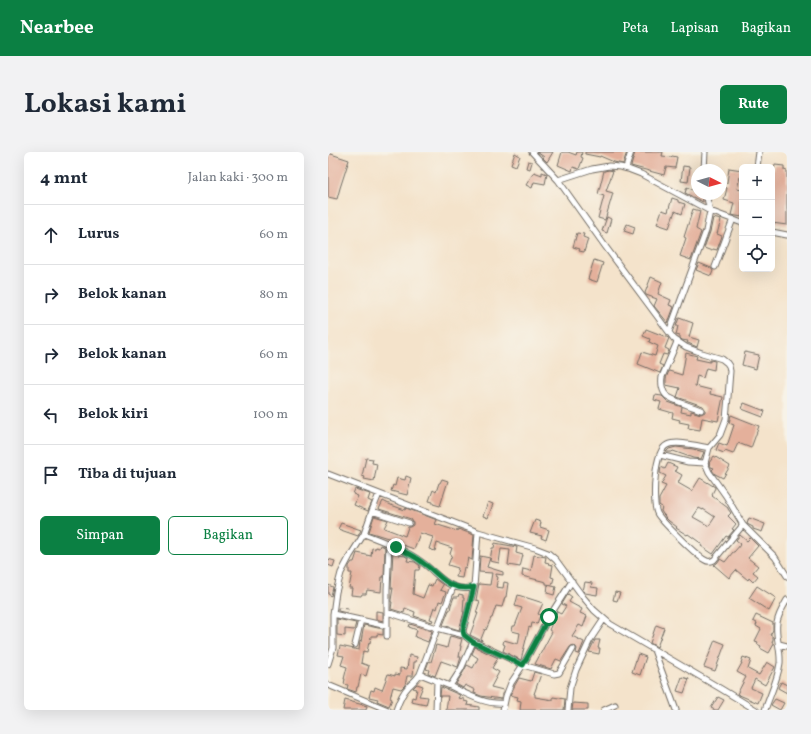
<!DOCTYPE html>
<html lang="id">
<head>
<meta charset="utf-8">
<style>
  body { margin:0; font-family:Vollkorn,serif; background:#f2f2f3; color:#1f2937 }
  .controls { position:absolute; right:12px; top:12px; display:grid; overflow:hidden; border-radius:6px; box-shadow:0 4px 16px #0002 }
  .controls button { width:36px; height:36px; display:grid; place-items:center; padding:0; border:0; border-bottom:1px solid #e0e1e3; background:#fff; color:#1f2937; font:20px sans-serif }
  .compass { position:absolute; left:363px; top:12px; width:36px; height:36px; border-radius:50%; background:#fff; box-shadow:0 4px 16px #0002; rotate:96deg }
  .stop { position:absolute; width:12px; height:12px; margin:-9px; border:3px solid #0b8043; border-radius:50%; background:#fff }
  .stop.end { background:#0b8043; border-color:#fff; box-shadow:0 1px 4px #0008 }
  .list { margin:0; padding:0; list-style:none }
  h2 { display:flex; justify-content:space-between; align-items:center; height:52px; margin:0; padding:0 16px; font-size:17px }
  h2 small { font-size:13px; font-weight:400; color:#747a83 }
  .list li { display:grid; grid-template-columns:26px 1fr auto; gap:12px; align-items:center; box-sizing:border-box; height:60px; padding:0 16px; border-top:1px solid #e0e1e3 }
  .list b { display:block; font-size:15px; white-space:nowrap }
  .list em { font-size:13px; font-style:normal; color:#747a83 }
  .actions { display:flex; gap:8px; padding:12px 16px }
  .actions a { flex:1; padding:9px 0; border:1px solid #0b8043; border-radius:6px; text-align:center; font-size:14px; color:#0b8043 }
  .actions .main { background:#0b8043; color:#fff }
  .icon { flex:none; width:22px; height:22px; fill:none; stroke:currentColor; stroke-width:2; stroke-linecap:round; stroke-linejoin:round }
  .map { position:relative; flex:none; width:459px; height:558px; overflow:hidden; border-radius:6px }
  header { display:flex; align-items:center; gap:24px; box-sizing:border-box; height:56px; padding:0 20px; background:#0b8043; color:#fff }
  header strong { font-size:19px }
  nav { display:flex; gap:22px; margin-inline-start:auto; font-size:14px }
  .intro { display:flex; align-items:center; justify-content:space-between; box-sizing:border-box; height:96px; padding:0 24px }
  h1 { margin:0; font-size:28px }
  .button { padding:10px 18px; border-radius:6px; background:#0b8043; color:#fff; font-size:14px; font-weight:700 }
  main { display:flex; gap:24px; padding:0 24px }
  aside { flex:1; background:#fff; border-radius:6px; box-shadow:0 4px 16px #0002 }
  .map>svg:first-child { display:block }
  .building { fill:#e4b09b; fill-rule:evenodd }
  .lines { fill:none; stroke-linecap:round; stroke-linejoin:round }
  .street-casing { stroke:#716b63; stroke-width:7 }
  .street { stroke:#fff; stroke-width:5 }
  .route { stroke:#0b8043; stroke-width:5 }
</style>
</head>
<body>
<header>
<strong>Nearbee</strong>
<nav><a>Peta</a><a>Lapisan</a><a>Bagikan</a></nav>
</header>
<div class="intro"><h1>Lokasi kami</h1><a class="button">Rute</a></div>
<main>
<aside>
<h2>4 mnt<small>Jalan kaki · 300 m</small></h2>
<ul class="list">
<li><svg class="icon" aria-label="ahead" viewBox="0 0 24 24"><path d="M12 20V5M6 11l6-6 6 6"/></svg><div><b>Lurus</b></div><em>60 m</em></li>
<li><svg class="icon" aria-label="right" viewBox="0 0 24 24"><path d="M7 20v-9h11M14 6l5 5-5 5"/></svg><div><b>Belok kanan</b></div><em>80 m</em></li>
<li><svg class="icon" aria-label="right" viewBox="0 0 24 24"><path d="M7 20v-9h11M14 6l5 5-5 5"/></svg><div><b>Belok kanan</b></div><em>60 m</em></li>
<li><svg class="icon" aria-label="left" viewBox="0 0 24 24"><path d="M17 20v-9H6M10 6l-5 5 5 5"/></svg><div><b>Belok kiri</b></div><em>100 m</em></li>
<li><svg class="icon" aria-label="arrive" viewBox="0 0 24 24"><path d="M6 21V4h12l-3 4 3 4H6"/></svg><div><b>Tiba di tujuan</b></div></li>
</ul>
<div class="actions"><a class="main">Simpan</a><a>Bagikan</a></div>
</aside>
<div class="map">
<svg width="459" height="558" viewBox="0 0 459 558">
  <rect width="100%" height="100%" fill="#f7f3e8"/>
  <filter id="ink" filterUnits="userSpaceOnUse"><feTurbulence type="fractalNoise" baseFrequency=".025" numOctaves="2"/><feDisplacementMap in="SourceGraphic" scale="8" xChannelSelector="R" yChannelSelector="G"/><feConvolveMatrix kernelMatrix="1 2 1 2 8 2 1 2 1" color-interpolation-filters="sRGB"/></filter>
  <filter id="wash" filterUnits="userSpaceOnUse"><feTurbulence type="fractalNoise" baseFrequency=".012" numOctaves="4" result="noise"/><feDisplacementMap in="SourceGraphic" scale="16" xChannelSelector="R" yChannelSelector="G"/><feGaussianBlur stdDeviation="0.9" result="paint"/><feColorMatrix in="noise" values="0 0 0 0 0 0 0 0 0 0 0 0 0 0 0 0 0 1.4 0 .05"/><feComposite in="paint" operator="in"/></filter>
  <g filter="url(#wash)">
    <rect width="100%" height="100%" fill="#f4e3cb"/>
    <g id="blocks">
      <path class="building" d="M 209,0 L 225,0 L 219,10 L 215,6 L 216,5 Z
        M 234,0 L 240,0 L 248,3 L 249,0 L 254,0 L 253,5 L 255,6 L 251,17 L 245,15 L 244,19 L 230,13 Z
        M 257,0 L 299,0 L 295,12 L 286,10 L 272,4 L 272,5 L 257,2 Z
        M 307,0 L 335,0 L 334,4 L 343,5 L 344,4 L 349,5 L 347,16 L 338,15 L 336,23 L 303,14 Z
        M 0,1 L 21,8 L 12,36 L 9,47 L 0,45 Z
        M 187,1 L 192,4 L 188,14 L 183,12 Z
        M 200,9 L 204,10 L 202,17 L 198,16 Z
        M 447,13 L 456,14 L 456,18 L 459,19 L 459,73 L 444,71 L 444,17 L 446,17 Z
        M 355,14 L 362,15 L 360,30 L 353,29 Z
        M 401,16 L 414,18 L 414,26 L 412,25 L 409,37 L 414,38 L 414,65 L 403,63 L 406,51 L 396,48 L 399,36 L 396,35 L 397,30 L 399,31 Z
        M 281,18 L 285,19 L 278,39 L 285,41 L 277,68 L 270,66 L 276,44 L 270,42 L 276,19 Z
        M 206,20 L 214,23 L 214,20 L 219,22 L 217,32 L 206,30 L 204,36 L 198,33 Z
        M 359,35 L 369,40 L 369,42 L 374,43 L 375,50 L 357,41 Z
        M 344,46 L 350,48 L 350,50 L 357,52 L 354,62 L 347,59 L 341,76 L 329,72 L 334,58 L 340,60 Z
        M 365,57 L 372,59 L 368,77 L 373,80 L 363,108 L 352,104 L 358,86 L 356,85 Z
        M 279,65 L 283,67 L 279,81 L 274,79 Z
        M 385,66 L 393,68 L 389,82 L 394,84 L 389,98 L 385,97 L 384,99 L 376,96 L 382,80 Z
        M 299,72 L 307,75 L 305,82 L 296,79 Z
        M 249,81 L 256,82 L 255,85 L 260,87 L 256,100 L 251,99 L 252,97 L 245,95 Z
        M 266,108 L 275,111 L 269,130 L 260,127 Z
        M 371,111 L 383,116 L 385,119 L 383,124 L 368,118 Z
        M 323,125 L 334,130 L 330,142 L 343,148 L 341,153 L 346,155 L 340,171 L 326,154 L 329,147 L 318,143 L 317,141 Z
        M 351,166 L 365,171 L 361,185 L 371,188 L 369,195 L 360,191 L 359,191 L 360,189 L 354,188 L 352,186 L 352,184 L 348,183 L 350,174 L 348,174 Z
        M 318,177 L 341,186 L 337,196 L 341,198 L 339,203 L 335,202 L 331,212 L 335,214 L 332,221 L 310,212 L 314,200 L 327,204 L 330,194 L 321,190 L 322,187 L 315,184 Z
        M 417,200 L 431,203 L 428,217 L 414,213 Z
        M 358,201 L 369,204 L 368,207 L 382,210 L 382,208 L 387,209 L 386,218 L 378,216 L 375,226 L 369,224 L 367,234 L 383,238 L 382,242 L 395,245 L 390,269 L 374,266 L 372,278 L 360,276 L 361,272 L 351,270 L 352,268 L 344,266 L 345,261 L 331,257 L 333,250 L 326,248 L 327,243 L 334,244 L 340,250 L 354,255 L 353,260 L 363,262 L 363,259 L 373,262 L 377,260 L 377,257 L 375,254 L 349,245 L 352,236 L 338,233 L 338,226 L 341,219 L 354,223 Z
        M 416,251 L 437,259 L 435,265 L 414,257 Z
        M 403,263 L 431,274 L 423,296 L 410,291 L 405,302 L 397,299 L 396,301 L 388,298 L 391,291 L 399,294 L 406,273 L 401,271 Z
        M 348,295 L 365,297 L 376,300 L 373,307 L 365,306 L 345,299 L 344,300 L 338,300 L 341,297 Z
        M 386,304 L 402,314 L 395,326 L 387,322 L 384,318 L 386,316 L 383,315 L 381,311 Z
        M 38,306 L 45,307 L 44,311 L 49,312 L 46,329 L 36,327 L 37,325 L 34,324 Z
        M 340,311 L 349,315 L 347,319 L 354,323 L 350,331 L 364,339 L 372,326 L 387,335 L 387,336 L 384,342 L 385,343 L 384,344 L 400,356 L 400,357 L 403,361 L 400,364 L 408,372 L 404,377 L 406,378 L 400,385 L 398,384 L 385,402 L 373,394 L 374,392 L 360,382 L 359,383 L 348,376 L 349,375 L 341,369 L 337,365 L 337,364 L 335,362 L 333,359 L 334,355 L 331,353 L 331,347 L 338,334 L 333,332 L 338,324 L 332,321 L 333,315 L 337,317 ZM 371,356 L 375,358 L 375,357 L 387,365 L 381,374 L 365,365 Z
        M 78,324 L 83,326 L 79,343 L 63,339 L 65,333 L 67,334 L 69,326 L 77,328 Z
        M 114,327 L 120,329 L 112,354 L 105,352 L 105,350 L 101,349 L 105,338 L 108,340 L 111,331 L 112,331 Z
        M 27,337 L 42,342 L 40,348 L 44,350 L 40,359 L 26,353 L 30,344 L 25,342 Z
        M 55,349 L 63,353 L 77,358 L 78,356 L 109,368 L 107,372 L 129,379 L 130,377 L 146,383 L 144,408 L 140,406 L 138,416 L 136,415 L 134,426 L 128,425 L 130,416 L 120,413 L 124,403 L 122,402 L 124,396 L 109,391 L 107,399 L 101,397 L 105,385 L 92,381 L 86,397 L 69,391 L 63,387 L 41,380 L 46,364 L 60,368 L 56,376 L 77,384 L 80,375 L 82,375 L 85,373 L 85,370 L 83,367 L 51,357 Z
        M 160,350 L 165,352 L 160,366 L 155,364 Z
        M 421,366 L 437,372 L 434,380 L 425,377 L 425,375 L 419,372 Z
        M 207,368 L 213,370 L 212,375 L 221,378 L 218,388 L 213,386 L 214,384 L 202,381 Z
        M 13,371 L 33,378 L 30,384 L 10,377 Z
        M 412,383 L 419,389 L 422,386 L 430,394 L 420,406 L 430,414 L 425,420 L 430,424 L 425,430 L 421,426 L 420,428 L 408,418 L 401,426 L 386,413 L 389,411 L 392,407 L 397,410 L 405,400 L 406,400 L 413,392 L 408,388 Z
        M 167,391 L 189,395 L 188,401 L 195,403 L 192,415 L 180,413 L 182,398 L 173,397 L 171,411 L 162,409 L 164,396 L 166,396 Z
        M 52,393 L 57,395 L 56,425 L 54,425 L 53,440 L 39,438 L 38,442 L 34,442 L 33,444 L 23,443 L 24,436 L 21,436 L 24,421 L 21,421 L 21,414 L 24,410 L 26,410 L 29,401 L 43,404 L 44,396 L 47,397 L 47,395 L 51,396 Z
        M 65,399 L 71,401 L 70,403 L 77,404 L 80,406 L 79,409 L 87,410 L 92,414 L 91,418 L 87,418 L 85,442 L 95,446 L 100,433 L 104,434 L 107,427 L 115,433 L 112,438 L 118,440 L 114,450 L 111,449 L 109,457 L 106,455 L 102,467 L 105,468 L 104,470 L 86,464 L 87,460 L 77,456 L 76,461 L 63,457 L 64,450 L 63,450 L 63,448 L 65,436 L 63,436 Z
        M 206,403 L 218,405 L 217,410 L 221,411 L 220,412 L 225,413 L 223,425 L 226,426 L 224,433 L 218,432 L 218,430 L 194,424 L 195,417 L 203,419 Z
        M 152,404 L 162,406 L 159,415 L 175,420 L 175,423 L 168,422 L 168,424 L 170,425 L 168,435 L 175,436 L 176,430 L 180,431 L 178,445 L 177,445 L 174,455 L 168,454 L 164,466 L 163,466 L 158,478 L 157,477 L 153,487 L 154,488 L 154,489 L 142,483 L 150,461 L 148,461 L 152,449 L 148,448 L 151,432 L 162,433 L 164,421 L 151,420 Z
        M 0,407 L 7,409 L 5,415 L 0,413 Z
        M 257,430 L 264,431 L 263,435 L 270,436 L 269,443 L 257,441 L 255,439 Z
        M 0,433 L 5,435 L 3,444 L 0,442 Z
        M 220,433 L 228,435 L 226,443 L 219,441 Z
        M 429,434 L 448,446 L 441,459 L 421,446 Z
        M 287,440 L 292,441 L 289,449 L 285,448 Z
        M 131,442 L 135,443 L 135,446 L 136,446 L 135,460 L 136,460 L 131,478 L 115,473 L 121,458 L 122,458 L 123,453 L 126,445 L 130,445 Z
        M 240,442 L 244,445 L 241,450 L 254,457 L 252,461 L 259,464 L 255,475 L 251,473 L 244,484 L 256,490 L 251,502 L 248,501 L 249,497 L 248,495 L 245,493 L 242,495 L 233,509 L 228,507 L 223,517 L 207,512 L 224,480 L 221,478 L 225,469 L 224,468 L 229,460 L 233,462 L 238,454 L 234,452 Z
        M 190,443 L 215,451 L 210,462 L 212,463 L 209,472 L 204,471 L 203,476 L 201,475 L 193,508 L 175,499 L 177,493 L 175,492 L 176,488 L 190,492 L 192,481 L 184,479 L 185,474 L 187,474 L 194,456 L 187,454 Z
        M 10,456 L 20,457 L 19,461 L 10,459 Z
        M 48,459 L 55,460 L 55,469 L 48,467 Z
        M 428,463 L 445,471 L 445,478 L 442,483 L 445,485 L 445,487 L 444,491 L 446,492 L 441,501 L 432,496 L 433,494 L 429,492 L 430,490 L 427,489 L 433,477 L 428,474 L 429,471 L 425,469 Z
        M 9,467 L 28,471 L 26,478 L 17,477 L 17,484 L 9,483 Z
        M 82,472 L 104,479 L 100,490 L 87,485 L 89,478 L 81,475 Z
        M 36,473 L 55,477 L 55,483 L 49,482 L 49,484 L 43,484 L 42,491 L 41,490 L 39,500 L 35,499 L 33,511 L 41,514 L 38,524 L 33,522 L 30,535 L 29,535 L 28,540 L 19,537 L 20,533 L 16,532 L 17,527 L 16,527 L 19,515 L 13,513 L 16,504 L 10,503 L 12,494 L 31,498 L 32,489 L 33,490 Z
        M 328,473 L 336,476 L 329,495 L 322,491 Z
        M 122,484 L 134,487 L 132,494 L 133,494 L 131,505 L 133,505 L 130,515 L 113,509 L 107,524 L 100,521 L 101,518 L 98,517 L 101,509 L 103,510 L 108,493 L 119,496 Z
        M 267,488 L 272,488 L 270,496 L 272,496 L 271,502 L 261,500 Z
        M 387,488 L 397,492 L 387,519 L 376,515 Z
        M 147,495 L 170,506 L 164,516 L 171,520 L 163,535 L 175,538 L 173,547 L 153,544 L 146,541 L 147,538 L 137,533 L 135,536 L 128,532 L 136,519 L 139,513 L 145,516 L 150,506 L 144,502 Z
        M 310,502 L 318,505 L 312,523 L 304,520 Z
        M 81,503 L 89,505 L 88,510 L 86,510 L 85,524 L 79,524 L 77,533 L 73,537 L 65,535 L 62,546 L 64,547 L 61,554 L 49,549 L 50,547 L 41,545 L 43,538 L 46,539 L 47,535 L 54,538 L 60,522 L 67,524 L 67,522 L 72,523 L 72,516 L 79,517 Z
        M 415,505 L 423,508 L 420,517 L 431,523 L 439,510 L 447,515 L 437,533 L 427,527 L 423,536 L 434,541 L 430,551 L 409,542 L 418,525 L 409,520 L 414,511 L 413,511 Z
        M 206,520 L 213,522 L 206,542 L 207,542 L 207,545 L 225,548 L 225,545 L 237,547 L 236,558 L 192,558 L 193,549 L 189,548 L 190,545 L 182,543 L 187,533 L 191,526 L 203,529 Z
        M 354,525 L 361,527 L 356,541 L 349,539 Z
        M 453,530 L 459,533 L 459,541 L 450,536 Z
        M 89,532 L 95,534 L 91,544 L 100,545 L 98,553 L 83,550 L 84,545 L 87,546 L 89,537 L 85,536 Z
        M 113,535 L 132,543 L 130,546 L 136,547 L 136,549 L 140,550 L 139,553 L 151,555 L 151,558 L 118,558 L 120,544 L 112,544 Z
        M 390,545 L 396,548 L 390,558 L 387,558 L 383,556 Z
        M 447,547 L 456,551 L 452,558 L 443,553 Z
        M 17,548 L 39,554 L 38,558 L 15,558 Z
        M 245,551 L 260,552 L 260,558 L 244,558 Z"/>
    </g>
  </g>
  <g filter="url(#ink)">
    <use href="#blocks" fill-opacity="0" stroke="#716b63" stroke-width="1"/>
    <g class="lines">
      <defs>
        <path id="street" d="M 204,0 L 230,28 L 277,94 L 346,187 L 358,195 L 374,201 L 394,207 L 399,211 L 401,214 L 402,219 L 400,245 L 398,267 L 392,283 L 381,296 L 377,311 L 381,320 L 398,344 L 415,373 L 447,405 L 459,424
          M 429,15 L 431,0
          M 298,16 L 303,0
          M 376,18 L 377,0
          M 230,28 L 264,17 L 281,14 L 292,15 L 300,17 L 313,22 L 382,59 L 414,71
          M 444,80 L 459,83
          M 387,115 L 405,67
          M 341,180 L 378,79 L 382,59 L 378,42
          M 349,190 L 334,225 C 333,231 334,240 339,244 C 346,249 365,255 373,258
          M 381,296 C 370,294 349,288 339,293 C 326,299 324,350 329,361 C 332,368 370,405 377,408 C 380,410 382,410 386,408 L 415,373
          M 332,303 L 360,310 L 377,311
          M 0,322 L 150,380 L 207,396 L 220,401 L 228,408 L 255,445 L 266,458 L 282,472 L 390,535 L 428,558
          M 44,359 L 81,371
          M 36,382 C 57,390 78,398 95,411 C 105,418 113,429 125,434 C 131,437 139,437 146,435 L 150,380
          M 146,435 L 135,479 L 136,483 L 142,488 L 195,513 L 226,522 L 231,521 L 245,497
          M 59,460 L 109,476 L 136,483
          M 5,462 L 59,474
          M 59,484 L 59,437 L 61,391
          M 451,492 L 459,494
          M 27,493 L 33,468
          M 326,498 L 348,558
          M 0,512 L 5,496 L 5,462 L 8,440 L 13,421 L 22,404 L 36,382 L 44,359 L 51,342
          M 92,522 L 122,534 L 133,517 L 145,490
          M 0,533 L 60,558
          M 122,534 C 139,542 157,553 176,551
          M 68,558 C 71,549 74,541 81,534 C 85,530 89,527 92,522 L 125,435
          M 108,558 L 109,529
          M 175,558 L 178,544 L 183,531 L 195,513 L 221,465 L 244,429
          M 240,558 L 242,536 L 248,518 L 262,488 L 276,467
          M 276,558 L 287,553
          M 437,558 C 442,543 450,527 452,511 C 453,497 447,484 449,471 C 450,463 455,455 459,448"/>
      </defs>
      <use href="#street" class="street-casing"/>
      <use href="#street" class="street"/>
    </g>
  </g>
  <g class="lines" filter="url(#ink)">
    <path class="route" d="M 68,395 C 77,400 87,404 95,411 C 114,424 120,440 146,435 L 136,474 L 135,479 L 136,483 L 145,490 L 195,513 L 221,465"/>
  </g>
</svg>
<div class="controls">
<button>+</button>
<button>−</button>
<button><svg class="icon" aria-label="locate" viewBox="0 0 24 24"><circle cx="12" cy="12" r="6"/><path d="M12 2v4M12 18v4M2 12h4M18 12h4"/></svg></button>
</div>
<svg class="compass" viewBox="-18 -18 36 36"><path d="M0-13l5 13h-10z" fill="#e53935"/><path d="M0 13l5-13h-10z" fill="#747a83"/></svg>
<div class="stop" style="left:221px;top:465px"></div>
<div class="stop end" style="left:68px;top:395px"></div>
</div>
</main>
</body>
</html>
